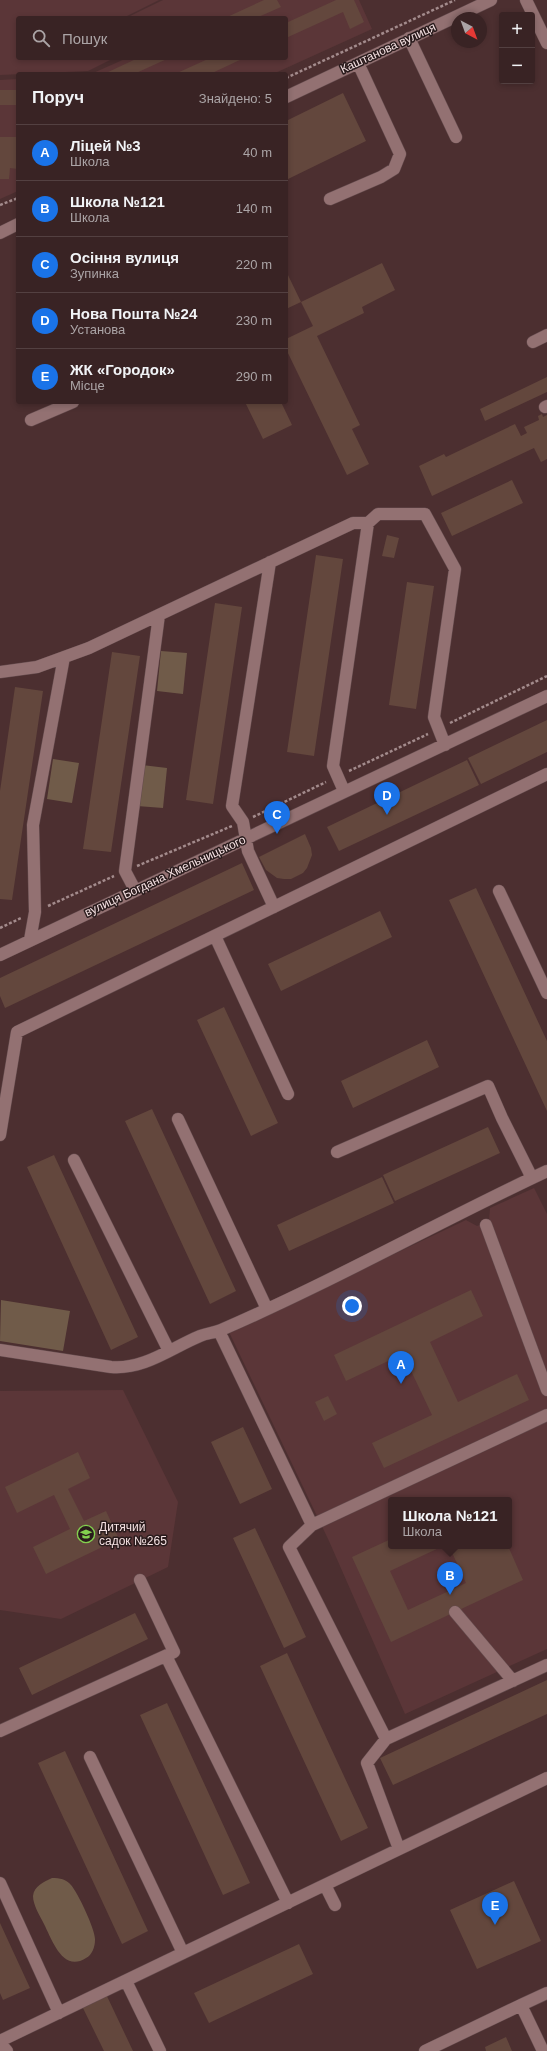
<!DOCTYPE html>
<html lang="uk">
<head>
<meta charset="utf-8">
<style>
  body { margin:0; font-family:Helvetica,sans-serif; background:#442f31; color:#f1f3f6 }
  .controls { position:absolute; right:12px; top:12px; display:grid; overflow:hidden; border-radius:4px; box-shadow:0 2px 6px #0003 }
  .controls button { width:36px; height:36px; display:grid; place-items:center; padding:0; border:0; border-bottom:1px solid #534041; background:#392324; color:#f1f3f6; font:20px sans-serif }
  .compass { position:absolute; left:451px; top:12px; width:36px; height:36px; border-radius:50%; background:#392324; box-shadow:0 2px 6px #0003; rotate:139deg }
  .you { position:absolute; left:352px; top:1306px; width:14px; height:14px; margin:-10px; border:3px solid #fff; border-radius:50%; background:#1a73e8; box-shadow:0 0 0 6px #1a73e833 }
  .badge { display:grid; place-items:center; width:26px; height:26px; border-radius:50%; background:#1a73e8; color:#fff; font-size:13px; font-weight:700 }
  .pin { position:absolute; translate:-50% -33px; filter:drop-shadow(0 1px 2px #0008) }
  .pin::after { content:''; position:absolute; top:21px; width:14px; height:12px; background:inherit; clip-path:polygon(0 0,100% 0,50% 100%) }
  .popup { position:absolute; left:388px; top:1497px; width:124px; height:52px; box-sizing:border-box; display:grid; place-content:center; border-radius:4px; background:#392324; filter:drop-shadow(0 1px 3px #0005); font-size:13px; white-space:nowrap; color:#aba4a6 }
  .popup b { font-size:15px; color:#f1f3f6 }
  .popup::after { content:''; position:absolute; left:50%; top:100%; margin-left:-8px; border:8px solid transparent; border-top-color:#392324 }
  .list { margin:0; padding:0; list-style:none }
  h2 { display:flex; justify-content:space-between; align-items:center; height:52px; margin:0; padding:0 16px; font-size:17px }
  h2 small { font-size:13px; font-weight:400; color:#aba4a6 }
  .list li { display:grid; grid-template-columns:26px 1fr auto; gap:12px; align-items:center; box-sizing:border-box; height:56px; padding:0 16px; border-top:1px solid #534041 }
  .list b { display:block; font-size:15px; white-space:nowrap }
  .list p { margin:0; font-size:13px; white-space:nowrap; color:#aba4a6 }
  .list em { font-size:13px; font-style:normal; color:#aba4a6 }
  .icon { flex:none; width:22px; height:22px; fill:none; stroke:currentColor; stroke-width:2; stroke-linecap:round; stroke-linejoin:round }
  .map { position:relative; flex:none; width:547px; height:2051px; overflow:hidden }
  .search { position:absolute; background:#392324; box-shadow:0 2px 6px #0003; left:16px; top:16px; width:272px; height:44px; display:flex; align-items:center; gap:10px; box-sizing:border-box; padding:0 14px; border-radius:4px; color:#aba4a6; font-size:15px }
  .panel { position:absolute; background:#392324; box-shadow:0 2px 6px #0003; left:16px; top:72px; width:272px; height:332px; border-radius:4px }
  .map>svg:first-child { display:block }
  .built { fill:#5b3638; fill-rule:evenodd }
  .green { fill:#705b49 }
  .building { fill:#63473d }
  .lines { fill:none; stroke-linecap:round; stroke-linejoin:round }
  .minor-casing { stroke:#644b4d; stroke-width:13 }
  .path { stroke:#a38b8c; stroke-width:2.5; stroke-dasharray:3 2; stroke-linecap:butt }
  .minor { stroke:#937172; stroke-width:12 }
  .labels { text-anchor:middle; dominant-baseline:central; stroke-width:3; stroke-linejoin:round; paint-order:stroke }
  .street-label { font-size:12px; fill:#f6e2e3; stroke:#291b1c }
  .poi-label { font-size:12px; fill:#f6e2e3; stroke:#291b1c; text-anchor:start }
</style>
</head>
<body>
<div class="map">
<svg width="547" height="2051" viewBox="0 0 547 2051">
  <rect width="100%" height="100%" fill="#4c2f30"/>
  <path class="built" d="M 0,0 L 159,0 L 127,16 L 128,18 L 18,18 L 18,58 L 114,58 L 88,71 L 0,75 Z
    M 163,0 L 359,0 L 372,29 L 273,74 L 91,74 L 127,58 L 286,58 L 286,18 L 128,17 Z
    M 18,79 L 18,191 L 0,199 L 0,80 Z
    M 534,1188 L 547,1214 L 547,1649 L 405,1714 L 329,1541 L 229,1332 L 466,1220 L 477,1226 L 489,1221 L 490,1208 ZM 391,1500 L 509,1500 L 509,1546 L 391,1546 Z
    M 123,1390 L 178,1502 L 168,1567 L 61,1619 L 0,1610 L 0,1391 Z"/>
  <path class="green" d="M 161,651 L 187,653 L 183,694 L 157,691 Z
    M 53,759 L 79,763 L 72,803 L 47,799 Z
    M 142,765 L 167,768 L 163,808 L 137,806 Z
    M 1,1300 L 70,1311 L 63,1351 L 0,1341 Z
    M 52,1878 C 60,1878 66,1879 71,1885 C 78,1893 96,1931 95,1940 C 95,1947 92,1955 86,1958 C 63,1973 52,1940 44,1924 C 40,1916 33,1905 33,1896 C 34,1886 44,1882 52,1878 Z"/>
  <path class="building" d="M 264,0 L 277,0 L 281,7 L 256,18 L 225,18 Z
    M 336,0 L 354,0 L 364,22 L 350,29 L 343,12 L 286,38 L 286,23 Z
    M 138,58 L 169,58 L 134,74 L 104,74 Z
    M 210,58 L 244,58 L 210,74 L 175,74 Z
    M 0,90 L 18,90 L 18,105 L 0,105 Z
    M 343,93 L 366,141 L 286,180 L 286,121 Z
    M 0,137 L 18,137 L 18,169 L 10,168 L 9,179 L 0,179 Z
    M 382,263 L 395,290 L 362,307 L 364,313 L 317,336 L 360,425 L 352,429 L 369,464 L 347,475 L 286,349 L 286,339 L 313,326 L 301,302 Z
    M 286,271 L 301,302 L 286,309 Z
    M 547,377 L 547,392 L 485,421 L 480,409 Z
    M 245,402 L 281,402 L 292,425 L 263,439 Z
    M 542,414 L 543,417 L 547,415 L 547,459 L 541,462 L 534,448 L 432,496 L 419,466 L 444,454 L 446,457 L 515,424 L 521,436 L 527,433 L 524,427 L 539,420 L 538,416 Z
    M 512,480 L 523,503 L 452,536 L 441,513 Z
    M 387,535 L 399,538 L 394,558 L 382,556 Z
    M 316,555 L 343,559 L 314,756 L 287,752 Z
    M 407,582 L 434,586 L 416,709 L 389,705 Z
    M 215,603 L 242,607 L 213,804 L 186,800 Z
    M 112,652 L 140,656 L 111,852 L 83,849 Z
    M 15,687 L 43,691 L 12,900 L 0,899 L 0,791 Z
    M 547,720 L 547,752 L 481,784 L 468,758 Z
    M 467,760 L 479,785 L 339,851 L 327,827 Z
    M 305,834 L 311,848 L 312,855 L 307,868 L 303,873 L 291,879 L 284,879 L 277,878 L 266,870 L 259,857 Z
    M 242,863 L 254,890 L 5,1008 L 0,996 L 0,978 Z
    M 476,888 L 547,1041 L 547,1111 L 449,900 Z
    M 380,911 L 392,937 L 281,991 L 268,964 Z
    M 224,1007 L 278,1123 L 251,1136 L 197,1020 Z
    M 427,1040 L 439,1067 L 353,1108 L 341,1081 Z
    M 152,1109 L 236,1291 L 210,1304 L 125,1121 Z
    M 488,1127 L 500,1153 L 395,1201 L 383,1175 Z
    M 54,1155 L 138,1337 L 111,1350 L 27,1167 Z
    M 382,1177 L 394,1203 L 289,1251 L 277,1225 Z
    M 471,1290 L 483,1316 L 430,1342 L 458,1402 L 517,1374 L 529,1400 L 384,1468 L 372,1443 L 432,1415 L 403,1354 L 346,1381 L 334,1355 Z
    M 328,1396 L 337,1414 L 324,1421 L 315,1402 Z
    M 243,1427 L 272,1489 L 240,1504 L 211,1442 Z
    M 78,1452 L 90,1478 L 68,1489 L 84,1521 L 106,1511 L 119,1539 L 46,1574 L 33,1547 L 70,1529 L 54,1495 L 17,1513 L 5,1487 Z
    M 255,1528 L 306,1637 L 284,1648 L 233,1538 Z
    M 391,1539 L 391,1546 L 443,1546 L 390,1571 L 408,1610 L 466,1583 L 449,1546 L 508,1546 L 523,1580 L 391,1642 L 352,1557 Z
    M 135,1613 L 148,1639 L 32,1695 L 19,1668 Z
    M 287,1653 L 368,1828 L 341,1841 L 260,1666 Z
    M 547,1680 L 547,1714 L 393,1785 L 380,1758 Z
    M 167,1703 L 250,1883 L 223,1895 L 140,1715 Z
    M 65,1751 L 148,1931 L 122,1944 L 38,1763 Z
    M 514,1881 L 541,1941 L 477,1969 L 450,1910 Z
    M 0,1923 L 30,1988 L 3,2000 L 0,1993 Z
    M 299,1944 L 313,1974 L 209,2023 L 194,1993 Z
    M 105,1992 L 133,2051 L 104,2051 L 81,2004 Z
    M 506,2037 L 512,2051 L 486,2051 L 485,2047 Z"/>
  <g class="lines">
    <defs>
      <path id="minor" d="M 526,0 L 547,43
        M 409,38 L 456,137
        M 286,97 L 491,0
        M 330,199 L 381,177 L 394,169 L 400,154 L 358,63
        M 0,233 L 18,224
        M 533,342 L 547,335
        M 545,407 L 547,406
        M 31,420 L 73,402
        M 270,562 L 232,806 L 243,822 L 248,851 L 274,907
        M 0,672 L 37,667 L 89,648 L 353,523 L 368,523 L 378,514 L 425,514 L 455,569 L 434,717 L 445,745
        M 344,791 L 333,766 L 368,523
        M 135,890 L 125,871 L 159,615
        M 499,891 L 547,993
        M 215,936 L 288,1094
        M 30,940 L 35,912 L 33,825 L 64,657
        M 0,955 L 547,696
        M 178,1119 L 267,1309
        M 0,1135 L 17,1032 L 547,774
        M 337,1152 L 488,1086 L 502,1118 L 532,1178
        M 74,1160 L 169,1351
        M 486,1225 L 547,1390
        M 219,1331 L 312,1525 L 289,1547 L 386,1739 L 367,1763 L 399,1849
        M 0,1350 L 111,1367 C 144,1370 171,1348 200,1336 C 207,1333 214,1333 221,1330 C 332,1282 438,1222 547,1171
        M 312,1525 L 547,1415
        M 455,1612 L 513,1681
        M 166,1656 L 288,1903
        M 0,1731 L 174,1652 L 140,1580
        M 386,1739 L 547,1665
        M 90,1757 L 183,1953
        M 0,1883 L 59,2013
        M 325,1885 L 335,1905
        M 126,1981 L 160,2051
        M 0,2041 L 547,1778
        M 0,2043 L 7,2051
        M 425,2051 L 521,2005
        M 543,2051 L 521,2005 L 547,1993"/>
    </defs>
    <use href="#minor" class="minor-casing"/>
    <path class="path" d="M 286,78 L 455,0
      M 0,205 L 18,198
      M 450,723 L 547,676
      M 349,771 L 428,734
      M 253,817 L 326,782
      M 137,866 L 232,826
      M 48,906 L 114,876
      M 0,928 L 21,918"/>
    <use href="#minor" class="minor"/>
  </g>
  <defs>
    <symbol id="school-ring" viewBox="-11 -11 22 22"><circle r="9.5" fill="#291b1c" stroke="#83d04e" stroke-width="1.5"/><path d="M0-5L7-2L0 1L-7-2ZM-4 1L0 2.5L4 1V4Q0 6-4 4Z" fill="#83d04e"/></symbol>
  </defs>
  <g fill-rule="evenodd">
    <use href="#school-ring" x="76" y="1524" width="20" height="20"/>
  </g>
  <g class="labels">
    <g class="street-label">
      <text transform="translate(388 48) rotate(-25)">Каштанова вулиця</text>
      <text transform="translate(165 876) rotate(-25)">вулиця Богдана Хмельницького</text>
    </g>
    <g class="poi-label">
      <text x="99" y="1527">Дитячий<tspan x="99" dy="14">садок №265</tspan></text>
    </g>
  </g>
</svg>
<div class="controls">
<button>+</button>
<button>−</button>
</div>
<svg class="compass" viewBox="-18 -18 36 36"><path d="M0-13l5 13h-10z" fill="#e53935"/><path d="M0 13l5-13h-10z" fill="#aba4a6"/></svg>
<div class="you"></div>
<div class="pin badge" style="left:401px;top:1384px">A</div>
<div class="pin badge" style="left:450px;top:1595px">B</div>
<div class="popup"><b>Школа №121</b>Школа</div>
<div class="pin badge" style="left:277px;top:834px">C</div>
<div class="pin badge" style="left:387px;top:815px">D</div>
<div class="pin badge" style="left:495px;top:1925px">E</div>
<div class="search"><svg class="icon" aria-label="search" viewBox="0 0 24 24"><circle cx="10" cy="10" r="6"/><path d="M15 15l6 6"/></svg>Пошук</div>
<section class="panel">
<h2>Поруч<small>Знайдено: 5</small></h2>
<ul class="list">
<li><span class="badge">A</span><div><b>Ліцей №3</b><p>Школа</p></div><em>40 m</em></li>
<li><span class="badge">B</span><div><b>Школа №121</b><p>Школа</p></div><em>140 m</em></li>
<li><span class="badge">C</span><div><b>Осіння вулиця</b><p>Зупинка</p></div><em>220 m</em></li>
<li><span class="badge">D</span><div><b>Нова Пошта №24</b><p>Установа</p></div><em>230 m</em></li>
<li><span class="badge">E</span><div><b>ЖК «Городок»</b><p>Місце</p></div><em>290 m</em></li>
</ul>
</section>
</div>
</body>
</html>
